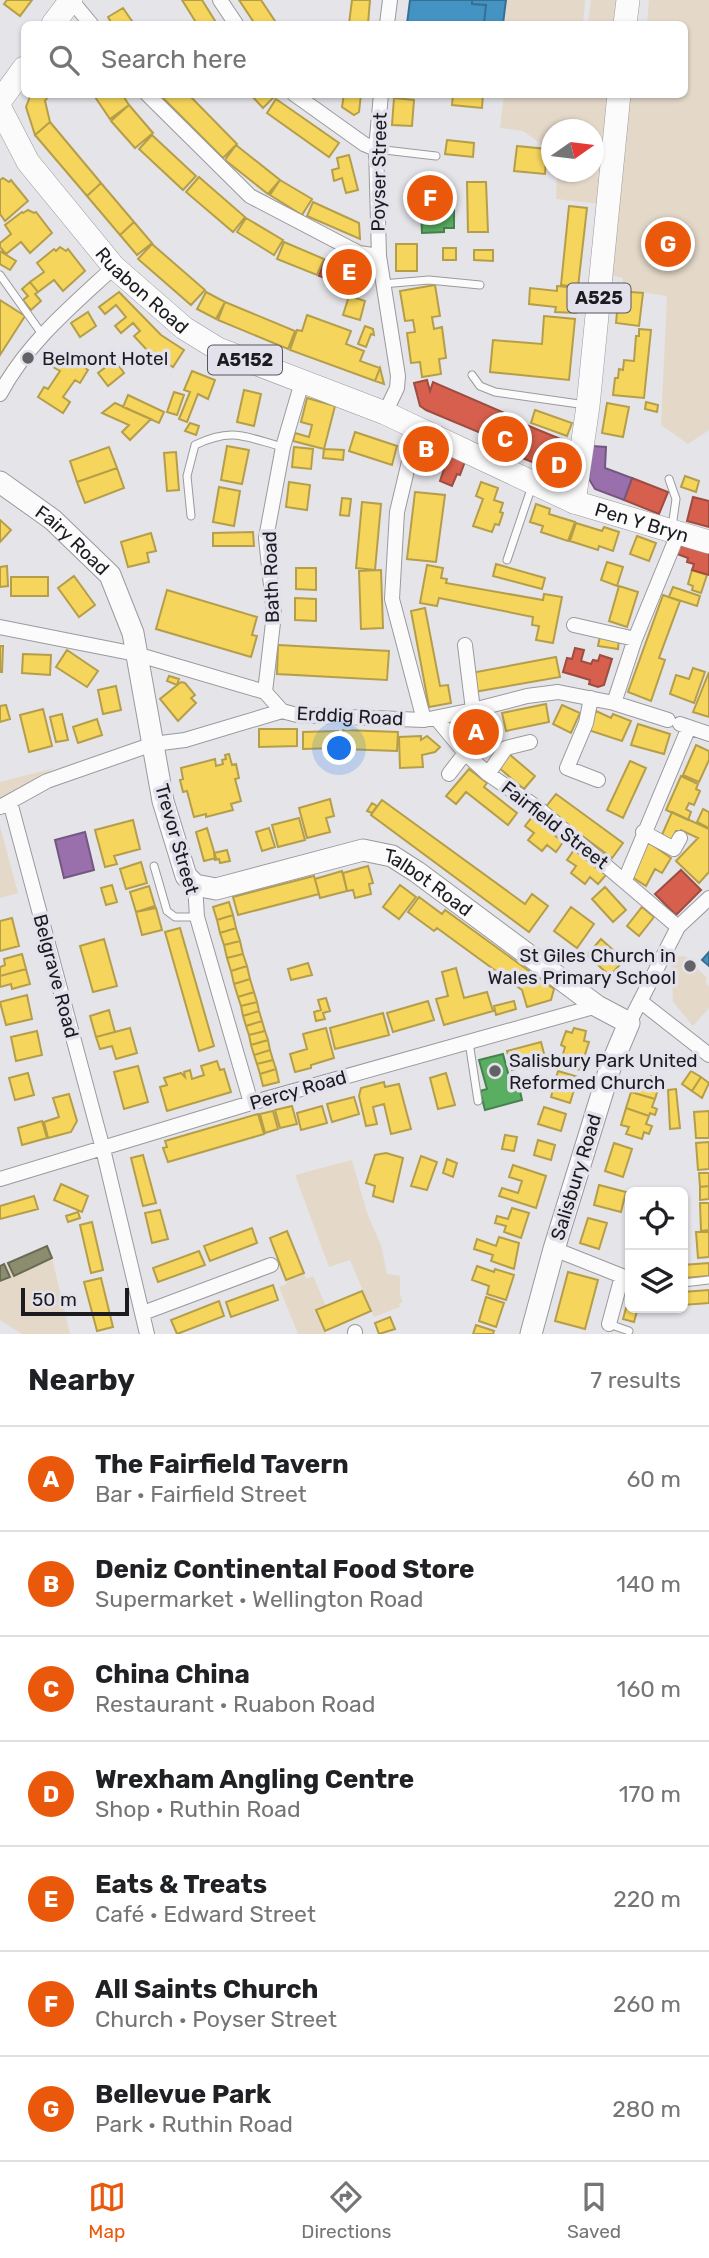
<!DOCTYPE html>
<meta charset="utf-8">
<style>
body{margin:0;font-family:Rubik,sans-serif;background:#f6f6f6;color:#202124}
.controls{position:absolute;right:21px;bottom:21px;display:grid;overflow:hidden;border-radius:10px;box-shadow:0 2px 5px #0004}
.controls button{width:63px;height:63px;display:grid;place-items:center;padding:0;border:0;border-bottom:2px solid #e0e0e0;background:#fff;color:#202124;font:35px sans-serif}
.compass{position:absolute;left:541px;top:119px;width:63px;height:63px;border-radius:50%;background:#fff;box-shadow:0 2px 5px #0004;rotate:76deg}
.scale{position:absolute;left:21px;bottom:18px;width:108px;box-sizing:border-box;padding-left:7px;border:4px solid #1c1c20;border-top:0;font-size:19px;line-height:24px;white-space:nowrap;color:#1c1c20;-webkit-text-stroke:5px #e2e1ec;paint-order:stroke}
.you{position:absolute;left:340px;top:749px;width:24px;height:24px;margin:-18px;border:5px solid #fff;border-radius:50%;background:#1a73e8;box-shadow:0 0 0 10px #1a73e833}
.badge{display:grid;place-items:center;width:46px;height:46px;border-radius:50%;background:#ea580c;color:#fff;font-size:23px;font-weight:700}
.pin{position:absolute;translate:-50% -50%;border:4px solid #fff;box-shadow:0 2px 7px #0006}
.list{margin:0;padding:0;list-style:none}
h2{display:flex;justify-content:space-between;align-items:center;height:91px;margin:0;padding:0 28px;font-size:30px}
h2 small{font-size:23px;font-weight:400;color:#757577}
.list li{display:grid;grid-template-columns:46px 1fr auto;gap:21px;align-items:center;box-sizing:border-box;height:105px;padding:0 28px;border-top:2px solid #e0e0e0}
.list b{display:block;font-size:26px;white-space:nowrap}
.list p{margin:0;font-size:23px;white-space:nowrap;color:#757577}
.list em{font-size:23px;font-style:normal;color:#757577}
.icon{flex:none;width:38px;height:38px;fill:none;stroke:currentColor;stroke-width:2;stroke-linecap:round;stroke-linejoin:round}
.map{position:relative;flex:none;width:709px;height:1334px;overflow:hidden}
.search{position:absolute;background:#fff;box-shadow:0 2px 5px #0004;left:21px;right:21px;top:21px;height:77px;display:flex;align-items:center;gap:18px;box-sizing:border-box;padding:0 24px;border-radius:10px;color:#757577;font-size:26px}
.sheet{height:826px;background:#fff}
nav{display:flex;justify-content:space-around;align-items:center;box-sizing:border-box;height:98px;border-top:2px solid #e0e0e0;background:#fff;font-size:19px;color:#757577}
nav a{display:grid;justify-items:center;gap:4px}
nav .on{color:#ea580c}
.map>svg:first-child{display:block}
.green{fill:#e4d9c9}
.homes{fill:#f6d55c;stroke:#b59e4a;stroke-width:2}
.shops{fill:#d6604d;stroke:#9e4c40;stroke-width:2}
.offices{fill:#9970ab;stroke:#745781;stroke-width:2}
.schools{fill:#4393c3;stroke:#376f92;stroke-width:2}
.public{fill:#5aae61;stroke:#47824e;stroke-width:2}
.industry{fill:#8c8c6e;stroke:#6a6a57;stroke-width:2}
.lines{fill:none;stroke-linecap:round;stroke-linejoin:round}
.service-casing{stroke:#9a9a9e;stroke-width:9}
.minor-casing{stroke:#9a9a9e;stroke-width:16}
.secondary-casing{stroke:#9a9a9e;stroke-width:23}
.primary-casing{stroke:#9a9a9e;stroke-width:24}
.service{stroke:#fbfbfc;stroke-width:7}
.minor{stroke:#fbfbfc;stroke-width:14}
.secondary{stroke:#fbfbfc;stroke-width:21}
.primary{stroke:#fbfbfc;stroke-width:23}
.poi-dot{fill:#626266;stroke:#e2e1ec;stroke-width:2.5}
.labels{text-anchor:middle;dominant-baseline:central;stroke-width:7;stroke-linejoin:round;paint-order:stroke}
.shield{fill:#e2e1ec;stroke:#57575d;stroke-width:2}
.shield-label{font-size:18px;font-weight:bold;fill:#1c1c20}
.street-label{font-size:19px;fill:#1c1c20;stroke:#e2e1ec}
.poi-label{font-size:19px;fill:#1c1c20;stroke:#e2e1ec;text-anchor:start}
</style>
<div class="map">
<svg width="709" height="1334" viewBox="0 0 709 1334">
<rect width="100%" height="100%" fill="#e4e4e9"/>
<path class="green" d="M507,0H585L583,24H505Z
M591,0H619L617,24H588Z
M649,0H709V430L688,444L661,425L667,296L622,289L623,278L612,276L629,95L684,94V24H647Z
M504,95H610L600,204L556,199L557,172H594V130H552L551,151L523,131L500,128Z
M54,768L8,796L0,798V782Z
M0,826L18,893L0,898Z
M685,956L707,978L706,983L709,987V1008L693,1026L673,1002L671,957Z
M352,1160L367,1213L381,1245L387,1274L400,1276V1295L403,1302L399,1304L400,1307L374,1317L350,1260L329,1267L295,1175Z
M52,1258L70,1334H22L0,1320V1281L9,1277L4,1264L8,1262L14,1275Z
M304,1273L306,1279L313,1276L326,1306L316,1310L326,1334H298L279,1287L287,1284L286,1280Z"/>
<path class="homes" d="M7,0H32L20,16L4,4Z
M182,0H202L217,24H197Z
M239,0H261L277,24H255Z
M352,0H370L368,24H349Z
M123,8L134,24H112L108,17Z
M31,94H50L45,101L50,122L35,135L26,107Z
M93,94H122L129,105L110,119Z
M167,94H188L237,144L223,158L163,98Z
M250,94H271L274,97L263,108Z
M344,94H361L359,112L354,115L342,107Z
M453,94H483L482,108L452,105Z
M394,98L414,100L412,126L392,125Z
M276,99L339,143L329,157L267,113Z
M129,105L153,133L135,148L111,121Z
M50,122L101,183L87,196L35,135Z
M152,135L196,176L183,190L139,149Z
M447,140L474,143L473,157L445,154Z
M236,145L280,180L268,194L225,160Z
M517,146L547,149L545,174L514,171Z
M349,155L358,190L346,193L342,178L334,181L332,170L339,168L337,158Z
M199,177L245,217L233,232L186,192Z
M3,178L9,182L11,180L28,201L5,221L0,214V180Z
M280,180L312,199L302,215L270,195Z
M467,182H486L488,232H468Z
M101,183L134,222L120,235L87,196Z
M313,202L359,223L360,239L307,216Z
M569,206L587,208L578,287L561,285Z
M28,210L34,213L36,212L52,233L30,253L21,242L6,254L0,247V243L11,234L5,225L22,212L23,213Z
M246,218L283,240L274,255L237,232Z
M134,222L152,243L137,255L120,235Z
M284,242L324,259L317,275L277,259Z
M152,244L205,290L191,305L138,259Z
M396,244H417V271H396Z
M60,247L66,251L68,249L85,271L63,291L54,280L38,292L30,282L44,272L37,263L54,249L56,251Z
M443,248H456V260H443Z
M474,250H493V261L474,260Z
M0,251L16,261L10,270L0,264Z
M30,282L38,292L35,294L41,301L31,310L23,300L28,296L22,289Z
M435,285L440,316L432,317L434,329L442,327L446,358L439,359L441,374L422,377L420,362L411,363L407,333L415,332L413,320L405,321L400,291Z
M557,286L578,288L576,313L555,312L556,307L529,304L530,288L557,291Z
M619,291L643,293L639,326L616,323Z
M119,292L161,335L184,350L173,367L146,349L134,336L140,331L133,323L121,333L115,326L126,317L116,305L105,314L99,307Z
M206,292L225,302L216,319L197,309Z
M349,296L365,301L360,320L343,315Z
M0,300L25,316L0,355Z
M225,302L295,331L288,349L218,320Z
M88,312L96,326L80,337L71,323Z
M307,315L351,331L346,344L364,351L360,361L380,368L375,381L290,350L297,330L302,331Z
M544,316L575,319L569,380L490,372L493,340L542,344Z
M365,326L373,329L374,335L371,334L366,347L358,344Z
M639,329L651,330L644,398L613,395L615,378H618L619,369L623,370L624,360L634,361L636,336H639Z
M60,357L73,366L76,362L88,370L80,383L75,380L63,397L70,402L63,413L38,397L44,387L48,389L60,371L53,367Z
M115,360L124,373L108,386L98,373Z
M380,368L384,384L375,381Z
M192,371L215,380L208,399L198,394L187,422L179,419L190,392L184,390Z
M244,390L261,394L254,426L237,422Z
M174,392L184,395L177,415L167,412Z
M128,395L164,412L159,423L123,407Z
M307,398L335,406L324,449L293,441L295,433L309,437L312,425L301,422Z
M646,402L658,405L657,412L645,409Z
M115,403L151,419L130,440L122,432L129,425L102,413Z
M607,403L629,407L623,437L602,433Z
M535,410L572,423L567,436L531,423Z
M190,423L199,426L196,435L185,431Z
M355,432L397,446L392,465L349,451Z
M227,446L249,450L242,484L221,480Z
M109,447L117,468L77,482L70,461Z
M294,447L313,449L311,469L292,467Z
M324,449L344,450L343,460L323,458Z
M176,452L179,490L167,491L164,453Z
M117,468L124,488L85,503L77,482Z
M685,476L699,481L696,492L681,487Z
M289,482L310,485L307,510L286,507Z
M481,482L498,488L494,500L503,503L500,512L503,513L499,525L495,524L492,532L473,526L483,499L476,496Z
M219,487L240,491L234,526L213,522Z
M415,492L445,495L436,562L407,559Z
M342,498L351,499L349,516L340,515Z
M362,502L381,504L375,570L356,568Z
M536,504L550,509L549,514L575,522L568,541L541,532L543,526L530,522Z
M0,520L11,530L0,542Z
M576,523L602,531L604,527L619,532L613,551L599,546L598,550L570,541Z
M253,532L254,546H213V533Z
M151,533L156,551L147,553L149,562L128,567L121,542Z
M637,536L656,543L649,561L630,554Z
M607,562L623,567L617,586L601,580Z
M496,564L545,578L542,589L493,576Z
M427,565L443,568L441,578L447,579L446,583L543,600L544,594L562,597L553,643L536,640L539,626L532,625L533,617L439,598L437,606L420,603Z
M7,566L8,586L0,587V567Z
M296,568H316V590L296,589Z
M381,570L383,628L361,629L359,571Z
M692,570L707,575L701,593L692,590L693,586L688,584Z
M74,576L95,605L79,617L58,588Z
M11,577H48V596H11Z
M619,586L638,592L627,627L609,621Z
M673,587L700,596L697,606L669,597Z
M167,590L257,617L252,635L257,636L251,657L156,629Z
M663,595L680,601L659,658L665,660L651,701L628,692Z
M295,598L316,599V621L295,620Z
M425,608L440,686L448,685L451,703L429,707L411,611Z
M600,636L619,639L618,649L598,646Z
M278,645L389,651L387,680L277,674Z
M0,646H3L2,672H0Z
M67,650L98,671L87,687L56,667Z
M23,654L51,655L50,675L22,673Z
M556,657L560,677L474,692L471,673Z
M693,668L705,672L694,703L670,694L676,675L689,679Z
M709,672V717L693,712Z
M169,676L179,679L177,685L167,681Z
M181,682L185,683L195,695L191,698L196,703L178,721L160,699Z
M116,686L121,710L103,714L98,690Z
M546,704L549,722L506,731L502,713Z
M6,705L10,719L0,722V706Z
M562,705L580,713L571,733L553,724Z
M43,709L52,746L29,752L20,715Z
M596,711L611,718L613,714L631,721L622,741L588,730Z
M62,714L68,740L56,742L50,717Z
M97,719L102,735L78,743L73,727Z
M638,724L670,734L664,754L631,745Z
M259,729H297V746L259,747Z
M343,730L398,732L397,751L342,749Z
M338,731V748L303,749V732Z
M421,736V740L427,736L440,747L435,752L422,755L423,767L400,768L399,737Z
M696,745L709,751V760L699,782L683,775Z
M229,754L232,765L236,764L239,778L235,779L241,801L231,804L233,810L206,817V814L194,817L187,791L183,792L180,780L183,779L181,768L215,759L216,766L223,764L222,760L226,759L225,755Z
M509,754L535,776L524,789L498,767Z
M630,761L646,768L623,818L607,810Z
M469,769L487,783L484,787L517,813L508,825L466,792L456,804L446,796Z
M681,776L698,784L696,789L700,791L694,805L689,803L686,809L691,812L688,820L666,810Z
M556,794L623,843L612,858L545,808Z
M330,799L334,816L326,818L330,832L307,838L299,808Z
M382,800L525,904L532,894L548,906L529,932L371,815Z
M372,803L377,806L372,813L367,811Z
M703,809L709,812V828L697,822Z
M672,812L709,829V872L699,883L676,861L698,838L681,830L680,832L676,831L671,841L661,837Z
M532,817L563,842L556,852L547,845L542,851L528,840L534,833L525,826Z
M299,818L305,840L278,847L272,825Z
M133,820L140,849L114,856L117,864L105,867L95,830Z
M207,828L216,858L204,861L196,832Z
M269,828L275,847L262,851L256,832Z
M648,842L671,858L662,873L655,869L646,886L629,875Z
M227,850L230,861L220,863L219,859L215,860L214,853Z
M574,850L606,875L598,884L590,877L585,884L571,873L576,866L567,860Z
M141,862L147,883L126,889L120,869Z
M368,866L373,883L369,884L371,894L355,898L353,890L347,891L343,873Z
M342,871L347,891L320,898L315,879Z
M314,876L319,894L238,915L233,897Z
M112,885L117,902L106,905L101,888Z
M400,885L416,897L399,919L383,907Z
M149,886L155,906L136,912L130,892Z
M605,887L626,910L613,922L592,899Z
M419,897L442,914L445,910L554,989L551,1000L527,1007L522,990L437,928L434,931L408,912Z
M229,902L233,915L217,920L213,907Z
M571,907L594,924L577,948L554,931Z
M642,907L654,917L639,936L627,926Z
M156,908L162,930L142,935L136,912Z
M233,915L236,928L220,933L217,920Z
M12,918L19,946L0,951V921Z
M180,928L214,1046L199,1051L165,932Z
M236,928L240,941L224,945L220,933Z
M104,939L117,986L93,992L80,946Z
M601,939L624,960L610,976L587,955Z
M240,941L243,954L227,958L224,945Z
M22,954L26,969L0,976V967L5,965L4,959Z
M243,954L247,966L231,971L227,958Z
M308,963L312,975L291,980L288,969Z
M247,966L250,979L234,984L231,971Z
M456,968L464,998L487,992L493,1011L444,1025L436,999L448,996L442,972Z
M26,969L30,984L12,989L11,984L0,987V976Z
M250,979L254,992L238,997L234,984Z
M254,992L257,1002L241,1006L238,997Z
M27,995L32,1019L6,1025L0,1002Z
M326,998L330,1011L323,1013L325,1019L316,1021L314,1012L321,1010L318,1000Z
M428,1001L434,1020L393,1032L387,1013Z
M514,1001L516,1009L496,1015L494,1006Z
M257,1002L259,1011L243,1016L241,1006Z
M109,1010L115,1032L96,1037L90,1016Z
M259,1011L262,1021L246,1026L243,1016Z
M383,1013L389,1035L335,1049L330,1028Z
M262,1021L265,1031L249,1035L246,1026Z
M130,1028L137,1053L116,1059L112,1046L100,1049L96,1037Z
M326,1028L334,1058L311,1065V1068L295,1072L290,1054L307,1049L303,1034Z
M574,1028L586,1031L584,1041L589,1042L580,1070L560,1064L565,1047L561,1045L566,1031L572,1033Z
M37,1031L42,1055L16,1061L11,1037Z
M265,1031L268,1040L251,1045L249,1035Z
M268,1040L270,1050L254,1055L251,1045Z
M541,1042L546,1061L512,1070L507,1051Z
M270,1050L273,1060L257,1064L254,1055Z
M273,1060L276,1069L260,1074L257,1064Z
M217,1061L220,1070L224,1069L231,1092L167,1111L160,1087L167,1085L164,1078L181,1073L185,1077L184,1072L190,1070L192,1079L204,1075L201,1066Z
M138,1066L148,1102L124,1109L114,1072Z
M276,1069L279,1082L263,1086L260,1074Z
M558,1071L578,1077L570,1103L551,1097Z
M691,1071L701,1077L692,1091L682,1084Z
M28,1073L34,1095L15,1100L9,1078Z
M446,1073L455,1105L438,1109L430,1078Z
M651,1076L661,1079L655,1099L631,1092L634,1081L642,1083L644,1077L650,1079Z
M701,1077L709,1083L702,1098L692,1091Z
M384,1082L385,1087L399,1084L411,1129L391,1134L384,1104L373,1107L377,1124L366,1126L359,1096L361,1088Z
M676,1089L680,1128L670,1129L668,1090Z
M631,1092L655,1099L652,1107L657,1109L655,1115L650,1113L649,1116L626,1108Z
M69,1094L77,1121L71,1132L48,1138L44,1122L59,1117L53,1098Z
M354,1097L359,1114L332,1122L327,1104Z
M292,1106L297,1124L280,1128L275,1110Z
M322,1106L327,1123L301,1130L297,1113Z
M544,1107L566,1114L561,1131L538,1124Z
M626,1108L649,1116L646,1124L652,1126L649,1134L644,1132L642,1139L626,1134L629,1127L621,1125Z
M273,1111L278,1129L265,1133L260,1114Z
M709,1111V1138H696L694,1112Z
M258,1114L264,1134L168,1162L163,1148L167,1147L165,1141Z
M42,1121L47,1138L22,1145L18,1128Z
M505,1135L517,1137L514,1151L502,1149Z
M538,1140L555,1145L551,1160L534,1155Z
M709,1142V1169L698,1170L696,1143Z
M614,1143L632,1149L623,1177L605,1171Z
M386,1153L403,1158L393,1202L373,1196L375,1186L366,1183L375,1155Z
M143,1155L156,1203L143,1206L131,1158Z
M421,1156L437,1162L427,1190L411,1186Z
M447,1159L457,1163L453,1177L443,1173Z
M513,1165L546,1176L536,1208L499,1196L502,1188L518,1193L522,1181L509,1177Z
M699,1173H709V1186L700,1187Z
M61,1184L88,1196L82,1212L54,1200Z
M599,1185L626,1192L621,1212L594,1205Z
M709,1186V1199L700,1200V1187Z
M34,1196L38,1209L0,1219V1206Z
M700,1203H709V1230L701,1231Z
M512,1208L529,1213L521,1238L504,1232L506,1226L495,1223L497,1216L508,1219Z
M160,1210L168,1239L152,1243L145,1213Z
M78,1212L80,1218L68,1222L66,1216Z
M588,1218L607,1223L599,1249L580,1243Z
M92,1222L103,1270L91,1273L80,1225Z
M252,1228L257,1243L210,1261L204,1246Z
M287,1231L304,1273L286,1280L270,1238Z
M696,1232H709V1257L698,1258Z
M499,1237L519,1243L514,1269L491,1261L493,1255L474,1249L477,1239L496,1246Z
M199,1251L205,1265L158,1282L153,1268Z
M709,1263V1276L683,1278V1265Z
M477,1266L494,1272L495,1269L514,1275L506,1300L487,1294L489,1286L472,1280Z
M568,1272L598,1280L585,1329L555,1321Z
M101,1278L113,1327L97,1331L84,1282Z
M273,1285L278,1300L231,1317L226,1302Z
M709,1290V1303L683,1305V1292Z
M362,1291L371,1311L325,1331L316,1310Z
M486,1297L504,1303L496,1327L479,1321Z
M219,1301L224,1316L177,1334L171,1320Z
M626,1308L637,1311L634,1322L623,1319Z
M390,1317L395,1329L379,1334L375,1323Z
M476,1325L494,1331L493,1334H473Z"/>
<path class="shops" d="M325,260L360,273L365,283L362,291L319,276Z
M427,380L430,391L433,382L523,421L519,449L426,410L420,406L414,383Z
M524,424L570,443L567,472L562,474L520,457Z
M423,439L467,456L460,475L457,474L452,486L440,481L444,469L432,464L429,470L413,464Z
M632,478L668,492L659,514L624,500Z
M693,497L709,501V527L687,521Z
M686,543L709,551V575L692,570L694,564L687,562L688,558L677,554L679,548Z
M575,648L584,650L581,661L591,664L593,660L598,661L600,655L612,659L604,685L598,687L589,684L590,680L563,672L567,658L572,659Z
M468,719L488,722L484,746L463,742Z
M681,870L701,890L676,915L655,894Z"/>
<path class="offices" d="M592,446L606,447L605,468L632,478L624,500L595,489L589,479Z
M85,832L94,870L64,878L55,840Z"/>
<path class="schools" d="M410,0H472V4L486,5L484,24H407Z
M472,0H506L503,24H484L486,5L472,4Z
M709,952V966L702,960Z"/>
<path class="public" d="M415,178H443L444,208H454V228H444V232L422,233L421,212H417L416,189H412L411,182H416Z
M503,1054L511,1084L518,1082L522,1100L485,1110L480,1091L487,1089L479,1060Z"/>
<path class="industry" d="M47,1246L52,1258L14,1276L8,1263Z
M4,1264L10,1277L0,1281V1266Z"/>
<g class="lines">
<g class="service-casing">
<path id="service" d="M376,149L436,156
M0,275L42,334
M382,284L429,280L480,285
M472,375L480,386L495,392L586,405
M669,479L676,499L672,527
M191,516L187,476L195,445C233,427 245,437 283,447
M507,560L532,486
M154,866L167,911L175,917H197
M469,1042L478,1101
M683,1283L709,1280
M609,1324L629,1331"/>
</g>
<g class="minor-casing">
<path id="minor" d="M71,0L91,24
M220,0L236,24
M387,24L390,0
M147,94L250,196L359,253L379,256
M294,94L364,144L376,149
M381,94L376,149L379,256L398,376L397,388L385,413
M0,394C27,343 72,306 114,267
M417,428L397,512L392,599L424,720
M574,625L635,639
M0,627L136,654L265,692L282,711L297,715L424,720L473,710L527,696L558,692L614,703L668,720
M465,645L473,710
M265,692L274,614L266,538L283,447L302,382
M591,698L586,723L567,768L598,780
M614,703L635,639L678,534
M436,718L465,753L488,774L538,808L678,927
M680,724L709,734
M449,774L465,753
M488,774L506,748L530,742
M10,802L103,1149L147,1334
M0,807L47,781L153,744L185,740L282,711
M643,832L674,849L680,838
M625,880L689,727
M195,885L197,917L251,1103
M640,1001L709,1055
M629,1023L678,927L709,898
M0,1179L251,1103L597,1006
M554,1249L622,1276L609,1324
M143,1313L271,1265
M355,1332V1334"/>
</g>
<g class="secondary-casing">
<g id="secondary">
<path id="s1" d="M0,482L53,520L110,575L133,633L163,801L186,876L195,885L216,889L363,850L392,856L417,872L597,1006L629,1023L610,1068L554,1249L531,1334"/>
</g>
</g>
<g class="primary-casing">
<g id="primary">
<path d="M53,24L71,0"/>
<path d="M625,24L628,0"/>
<path d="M0,101L24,68"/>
<path id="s2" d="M0,108L28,162L114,267L184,328L218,349L385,413L574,502L709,542"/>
<path d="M574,502L588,406L619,94"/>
</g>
</g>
<use href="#service" class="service"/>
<use href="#minor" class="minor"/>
<use href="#secondary" class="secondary"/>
<use href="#primary" class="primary"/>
</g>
<g class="poi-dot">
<circle cx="28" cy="358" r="7"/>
<circle cx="690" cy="966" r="7"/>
<circle cx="495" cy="1071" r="7"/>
</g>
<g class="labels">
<g class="shield">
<rect x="567.5" y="283.5" width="63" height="29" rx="5"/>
<rect x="208" y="345.5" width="74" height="29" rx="5"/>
</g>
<g class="shield-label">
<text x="599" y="298">A525</text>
<text x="245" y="360">A5152</text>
</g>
<g class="street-label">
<text transform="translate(379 172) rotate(-89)">Poyser Street</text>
<text stroke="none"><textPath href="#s2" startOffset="233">Ruabon Road</textPath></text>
<text stroke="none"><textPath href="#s2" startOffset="788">Pen Y Bryn</textPath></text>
<text stroke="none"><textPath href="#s1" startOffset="93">Fairy Road</textPath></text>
<text transform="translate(271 577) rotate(-92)">Bath Road</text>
<text transform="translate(350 716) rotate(3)">Erddig Road</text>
<text transform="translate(555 825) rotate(38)">Fairfield Street</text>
<text transform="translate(177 839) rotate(74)">Trevor Street</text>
<text stroke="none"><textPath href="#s1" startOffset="716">Talbot Road</textPath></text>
<text transform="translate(56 976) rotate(75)">Belgrave Road</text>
<text transform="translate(298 1090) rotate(-16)">Percy Road</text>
<text transform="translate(576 1177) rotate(-73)">Salisbury Road</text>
</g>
<g class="poi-label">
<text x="42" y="358">Belmont Hotel</text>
<text x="676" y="955" text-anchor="end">St Giles Church in<tspan x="676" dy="22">Wales Primary School</tspan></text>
<text x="509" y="1060">Salisbury Park United<tspan x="509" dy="22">Reformed Church</tspan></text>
</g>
</g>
</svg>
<div class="controls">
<button><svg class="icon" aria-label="locate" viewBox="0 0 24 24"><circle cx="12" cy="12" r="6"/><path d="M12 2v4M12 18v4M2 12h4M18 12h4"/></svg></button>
<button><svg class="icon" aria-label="layers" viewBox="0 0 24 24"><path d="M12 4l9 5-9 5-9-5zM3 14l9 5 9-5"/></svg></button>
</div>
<svg class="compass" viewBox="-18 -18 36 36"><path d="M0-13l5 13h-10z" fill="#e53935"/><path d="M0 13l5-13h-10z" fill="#757577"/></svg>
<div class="scale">50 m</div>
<div class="you"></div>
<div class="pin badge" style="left:476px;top:732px">A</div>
<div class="pin badge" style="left:426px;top:449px">B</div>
<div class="pin badge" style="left:505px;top:439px">C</div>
<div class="pin badge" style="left:559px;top:465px">D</div>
<div class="pin badge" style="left:349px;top:272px">E</div>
<div class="pin badge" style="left:430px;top:198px">F</div>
<div class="pin badge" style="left:668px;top:244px">G</div>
<div class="search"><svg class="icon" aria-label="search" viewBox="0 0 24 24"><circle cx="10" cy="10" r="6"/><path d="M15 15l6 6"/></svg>Search here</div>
</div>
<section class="sheet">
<h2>Nearby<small>7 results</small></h2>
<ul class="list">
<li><span class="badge">A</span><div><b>The Fairfield Tavern</b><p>Bar · Fairfield Street</p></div><em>60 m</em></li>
<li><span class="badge">B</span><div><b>Deniz Continental Food Store</b><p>Supermarket · Wellington Road</p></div><em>140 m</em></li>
<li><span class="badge">C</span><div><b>China China</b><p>Restaurant · Ruabon Road</p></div><em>160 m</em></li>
<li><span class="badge">D</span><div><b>Wrexham Angling Centre</b><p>Shop · Ruthin Road</p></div><em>170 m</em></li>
<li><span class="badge">E</span><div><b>Eats &amp; Treats</b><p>Café · Edward Street</p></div><em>220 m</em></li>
<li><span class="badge">F</span><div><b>All Saints Church</b><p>Church · Poyser Street</p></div><em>260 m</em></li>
<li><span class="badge">G</span><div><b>Bellevue Park</b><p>Park · Ruthin Road</p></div><em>280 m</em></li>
</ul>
</section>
<nav>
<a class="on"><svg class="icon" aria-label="map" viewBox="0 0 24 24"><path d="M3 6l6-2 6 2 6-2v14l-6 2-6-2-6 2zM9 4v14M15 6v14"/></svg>Map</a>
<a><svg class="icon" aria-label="directions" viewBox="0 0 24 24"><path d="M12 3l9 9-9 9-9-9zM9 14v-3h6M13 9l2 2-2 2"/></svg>Directions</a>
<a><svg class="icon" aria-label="saved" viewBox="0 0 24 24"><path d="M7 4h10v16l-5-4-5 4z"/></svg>Saved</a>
</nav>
